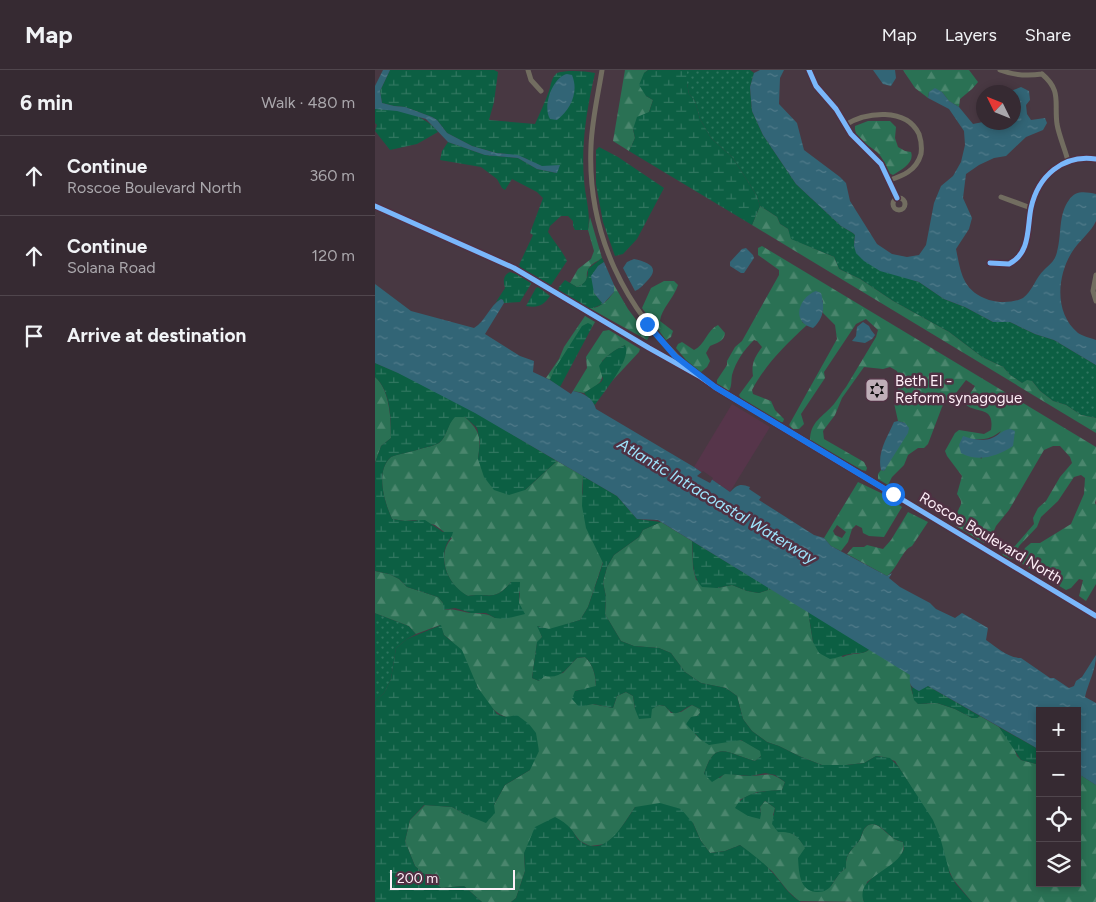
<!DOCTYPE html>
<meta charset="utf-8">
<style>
body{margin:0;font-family:Figtree,sans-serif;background:#41363e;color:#f1f3f6}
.controls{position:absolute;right:15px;bottom:15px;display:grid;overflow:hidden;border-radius:0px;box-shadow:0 2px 8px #0003}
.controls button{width:45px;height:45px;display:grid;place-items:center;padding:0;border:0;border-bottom:1px solid #50464d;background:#362a32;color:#f1f3f6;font:25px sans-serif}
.compass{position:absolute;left:601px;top:15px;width:45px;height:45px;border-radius:50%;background:#362a32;box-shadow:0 2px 8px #0003;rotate:313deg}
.scale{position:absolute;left:15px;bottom:12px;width:125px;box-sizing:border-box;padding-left:5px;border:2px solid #ffeff8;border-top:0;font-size:14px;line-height:18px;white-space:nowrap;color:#ffeff8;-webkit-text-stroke:4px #4f3143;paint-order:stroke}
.stop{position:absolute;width:15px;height:15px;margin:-11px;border:4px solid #1a73e8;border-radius:50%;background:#fff}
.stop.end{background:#1a73e8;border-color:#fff;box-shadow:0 1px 5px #0008}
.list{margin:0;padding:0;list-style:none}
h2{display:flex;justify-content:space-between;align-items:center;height:65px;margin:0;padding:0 20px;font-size:21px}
h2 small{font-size:16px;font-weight:400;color:#aaa7ac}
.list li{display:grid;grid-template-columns:32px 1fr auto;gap:15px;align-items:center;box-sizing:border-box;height:80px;padding:0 20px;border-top:1px solid #50464d}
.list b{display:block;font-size:19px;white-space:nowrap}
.list p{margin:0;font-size:16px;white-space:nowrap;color:#aaa7ac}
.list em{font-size:16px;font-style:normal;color:#aaa7ac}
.icon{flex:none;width:28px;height:28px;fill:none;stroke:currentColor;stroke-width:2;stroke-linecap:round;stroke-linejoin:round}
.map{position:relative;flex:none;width:721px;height:832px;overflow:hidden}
header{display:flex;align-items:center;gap:30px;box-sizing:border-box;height:70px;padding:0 25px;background:#362a32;border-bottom:1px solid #50464d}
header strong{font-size:24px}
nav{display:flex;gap:28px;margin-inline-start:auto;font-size:18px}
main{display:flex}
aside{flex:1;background:#362a32}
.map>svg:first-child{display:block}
.built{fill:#56354a}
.grass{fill:url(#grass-dots)}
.forest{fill:url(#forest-firs);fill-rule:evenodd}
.wetland{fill:url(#wetland-marsh)}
.water{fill:url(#water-ripples)}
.pier{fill:#483842}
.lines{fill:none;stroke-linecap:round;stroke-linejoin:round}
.minor{stroke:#726d60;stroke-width:5}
.cycleway-casing{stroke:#4f3143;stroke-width:8}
.cycleway{stroke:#7ab7fb;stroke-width:5}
.route{stroke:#1a73e8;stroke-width:6}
.labels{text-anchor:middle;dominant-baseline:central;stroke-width:5;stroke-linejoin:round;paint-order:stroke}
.poi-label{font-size:15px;fill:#ffeff8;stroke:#4f3143;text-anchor:start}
.street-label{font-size:15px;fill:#ffeff8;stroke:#4f3143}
.water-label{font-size:16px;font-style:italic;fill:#9ee5fd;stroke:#4f3143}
</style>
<header>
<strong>Map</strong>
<nav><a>Map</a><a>Layers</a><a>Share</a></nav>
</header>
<main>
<aside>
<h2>6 min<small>Walk · 480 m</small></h2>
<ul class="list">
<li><svg class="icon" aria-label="ahead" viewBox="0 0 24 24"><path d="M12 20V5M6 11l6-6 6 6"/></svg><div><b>Continue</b><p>Roscoe Boulevard North</p></div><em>360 m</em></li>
<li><svg class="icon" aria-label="ahead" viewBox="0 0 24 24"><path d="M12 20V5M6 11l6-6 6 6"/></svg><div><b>Continue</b><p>Solana Road</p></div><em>120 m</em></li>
<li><svg class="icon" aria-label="arrive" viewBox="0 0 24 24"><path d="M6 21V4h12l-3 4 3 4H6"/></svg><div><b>Arrive at destination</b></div></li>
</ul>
</aside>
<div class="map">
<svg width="721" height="832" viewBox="0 0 721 832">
<defs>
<pattern id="grass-dots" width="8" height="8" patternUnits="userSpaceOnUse" patternTransform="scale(1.25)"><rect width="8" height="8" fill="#0c5f43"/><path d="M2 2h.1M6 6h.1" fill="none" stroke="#30765f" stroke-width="1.8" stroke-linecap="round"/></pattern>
<pattern id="forest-firs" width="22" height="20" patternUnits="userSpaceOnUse" patternTransform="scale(1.25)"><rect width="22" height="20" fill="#2a7154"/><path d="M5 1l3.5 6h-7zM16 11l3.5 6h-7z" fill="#4a866d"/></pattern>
<pattern id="wetland-marsh" width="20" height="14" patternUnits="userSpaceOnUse" patternTransform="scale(1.25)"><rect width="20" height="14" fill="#0c5f43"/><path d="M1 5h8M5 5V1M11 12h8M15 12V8" fill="none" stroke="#30765f"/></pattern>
<pattern id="water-ripples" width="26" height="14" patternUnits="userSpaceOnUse" patternTransform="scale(1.25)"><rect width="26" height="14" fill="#326576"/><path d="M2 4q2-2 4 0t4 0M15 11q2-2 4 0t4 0" fill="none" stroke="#517b8a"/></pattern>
</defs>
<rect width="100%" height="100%" fill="#483842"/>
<path class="built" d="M357,334L395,357L355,422L319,397Z"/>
<path class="grass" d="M312,0H375L379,3L375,17L377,41L388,65L421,114L466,156L478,163L480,165L479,176L532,208L544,212L569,229L590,237L618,252H635L660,264L679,270L721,295V348L706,345L691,335L678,331L665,321L657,311L647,313L635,305L628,297L607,287L574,262L518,231L485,209L464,199L459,187L415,169L413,159L405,154L402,147L385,136L382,126L358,88L336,68L325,49L320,31L314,24L312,13Z
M0,543L34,556L41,564L32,569L21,578L16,609L9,623L0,631Z"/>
<path class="forest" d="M250,0H273L269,3L271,26L278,30L274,42L258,59L260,68L254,81L238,71Z
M528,0H594L603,12L597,19L585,29L584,37L574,31L567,22H554L553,28L540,18Z
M493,51H515L521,57L520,68L523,77L530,81L536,82C540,93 526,100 518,105L514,103C511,96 508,88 502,82C493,74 479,70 480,56Z
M385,136L402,147L405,154L413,159L416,169L459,187L464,199L485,209L518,231L574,262L607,287L628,297L635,305L647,313L652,310L657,311L665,321L678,331L691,335L706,345L721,348V363L377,155Z
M215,147L227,188C223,191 217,193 214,198C208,207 218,210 202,217L195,213L203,199L216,189L219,181L213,160Z
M387,176L721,377V429L720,433L721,435V514L711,531L704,526L708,510L704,509L696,518L691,520L644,492L650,478L656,473H665L696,454L709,424L710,408L706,405L699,407L683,431L666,447L662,457L644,476L638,489H636L627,485L636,476H640L659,454L658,448L663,438L671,431L685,407L697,393L695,387L685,376H678L669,380L634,440L621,456L614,472L609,473L581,456C581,451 581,447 582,443C586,433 589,434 582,424L587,406L572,386L570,381L580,363L584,360L609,364L616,360C620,334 600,345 589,333L600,316L591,310L581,323L572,329L567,337L553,374L549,378H543L533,385L529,395L517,407L513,415L503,409V404L506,400L509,401L530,353L523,351L519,333L525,310L522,301L515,297L508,299L489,297L467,328L460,345L448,361L449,369L489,392L492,398L491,401L487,400L435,371C435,351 448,347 459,334C463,329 466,323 471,317L501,267L503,260L491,249L481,254L449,302L450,308L426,344L429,354L424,359H418L414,355L462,269L460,255L448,243V230L427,252L432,255C410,275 391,294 377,320L378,324L396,331L400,340L409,349L408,352H405L366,329L364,325L378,306C376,293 380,287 387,277L382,271L379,270C369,280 361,291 357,305C356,311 357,316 354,321L342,314V310L352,295V291L360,277L367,271L404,205V200L383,185V178ZM626,361L606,389L599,369C611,370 617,368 626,361Z
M289,211H299L303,215C299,228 286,239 285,251L298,261L296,267L291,270L267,238L276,218Z
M239,215L253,239L274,267L272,270L214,238C225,239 233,230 239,222Z
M210,246L220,252L216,259L217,255C201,272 184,288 175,310L171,308L184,289L189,277Z
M343,255L350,263C349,272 341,273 335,276L331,283L335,291L332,297L326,302L311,290L301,278L303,274L307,272L319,280C330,275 332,260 343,255Z
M234,260L265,279L264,282L237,311L247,294L250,275C241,279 234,284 227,291C228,313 228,312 209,323L198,321L212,298L211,287L228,261Z
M0,307C15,320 16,349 16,368L6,376L0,393Z
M79,347H90C106,362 106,368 103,389L150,420L182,391L208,406L207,423L228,492L213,537L205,550L174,560L163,556L167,567L162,573L157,608L164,611L169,606L188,603L202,588L210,587C219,596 220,604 221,617L200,621L204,636L217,634L238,638L242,626L251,622L258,626L260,639H276L284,635L290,636L296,643L306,642L317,635L325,639V643L322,646L320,664C338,683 347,667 365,670C371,671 380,678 386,681V686L380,691C352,684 340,668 329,704L345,708L350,703C359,704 367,706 375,706C393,706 393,700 410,712L407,720L382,722L364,730L386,744L385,737L390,731L400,738L398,745L414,762L423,767L456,816L464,804L471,798C470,784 476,781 484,771C487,767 487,760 491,757C500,748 509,762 517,767C520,770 524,771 528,772C533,791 505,802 492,812L488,829L489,832L424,831L413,821L397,801L365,775L350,781L335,783L326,771L318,753L260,737L242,764L230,774L215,776L205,771L194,757L149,783L150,801L141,828L136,832H107L89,816L66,818L40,796L30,771L35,750L50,735L77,737L89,744L119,735L130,715L155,700L131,647C100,636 95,582 69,565L65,555L41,564L34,556L0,543V501L14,504L24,509L32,517L63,527L68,533L69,540C81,538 85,542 97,543C106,544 112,543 120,548L144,533L145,522L136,512C119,533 114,522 93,526C73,516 60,486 77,468L60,455L40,450L30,451L17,449C9,431 0,401 16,387C21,384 37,382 45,379C51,377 59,376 64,373C72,367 72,355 79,347Z
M483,412L506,423L527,437L509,467L494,466L488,463L487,458L481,455L477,459L473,472L466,481L456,476L449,468ZM462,455L471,462L467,468L460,465L458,461Z
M533,442L553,452L537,476C527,480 523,498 512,506L472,484L478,477H489L492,475L508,479L516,470Z
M286,452L317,471L318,498L321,510L342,518L357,515L372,521L384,523L396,519L433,541L438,572L468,587C477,582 487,586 495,579L536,605C534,615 537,626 543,634L562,633L580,639L597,648H602L605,646L624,657L637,674L642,686L646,690L665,695V813H702V703L721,715V832H597L578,809L573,798L560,756L520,691L509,687L501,686L489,693L471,695H447L424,686L404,676L392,672L377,661L368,649L362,626L351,618L326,613L310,602L296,583L284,578L259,576L246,571L230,544L231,527L228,512L232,497L239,485L264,467L268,460Z"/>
<path class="wetland" d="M15,0H119L123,2L119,32L114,50L160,54C165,43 170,32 174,21C176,15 176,8 182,3C191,0 210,1 220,3C212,38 206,73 209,110C210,127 216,142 213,160H200L198,156V151L193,146H186L175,156L173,162C179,172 187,180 192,191L176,215L146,198L144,195L158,165L155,163L168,128L162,122L137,109L130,120L127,118L122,109L106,97L65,90L67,81L73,72L110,85L143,88L162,99L182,103L157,92L150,88L132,84L121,83L97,76L72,63L62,50L57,47L30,37L19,36L7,33L5,21Z
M273,0H312V13L314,24L320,31L325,49L336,68L358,88L382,126L385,136L377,155L254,81L260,68L258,59L262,47L274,42L278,30L271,26L264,15L269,3Z
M0,39C23,39 48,43 63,62L42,74L15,80L0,61L2,55L0,53Z
M224,77L243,87L289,118L262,169L248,184L240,186L228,152L221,114V80Z
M227,188L229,192L223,196L219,223L228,234L218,238H214L183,221L184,217L190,210L202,217C211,213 213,209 213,199Z
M135,202L141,204L156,213V214L145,232L129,233L128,230L126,229L121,232L130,218C128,212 128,205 135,202Z
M163,217L175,226C168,236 163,238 151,236L161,218Z
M213,253L217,255L216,259L185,317L175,310L179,300L207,256Z
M250,275C258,288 228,323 220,335L209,323L226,312L228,309L224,296C230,286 239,280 250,275Z
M0,293C64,318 123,356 182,391L150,420L134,425L119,420L109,407L103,389L105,372L102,358L90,347H80C72,355 72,367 64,373C59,376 51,377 45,379C38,382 22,384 16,387C0,401 9,431 17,449L30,451L50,450L68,462H78C77,468 73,470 71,476C64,495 76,517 93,526C114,522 119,533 136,512H145L144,533L150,544L130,549L120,548L111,543H96L80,538L68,540V533L63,527L32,517L24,509L14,504L0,501V393L6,376L16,368C16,349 16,321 0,307Z
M208,406L242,426L262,449L286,452L268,460L264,467L239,485L232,497L228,512L231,527L230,544L246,571L259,576L284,578L296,583L310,602L326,613L351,618L362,626L368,649L377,661L392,672L404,676L424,686L447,695H471L489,693L501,686L515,688L523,696L558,750L565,767L575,804L581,814L597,832H489C479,807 521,801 529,779L528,772C524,771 520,770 517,767C510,762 500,748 491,757C487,760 487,767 484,771C476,781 470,784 471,798C463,804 461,809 456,816C452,821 447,822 441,822C424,821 424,801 423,788L430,778C422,765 419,762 403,762L397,754L400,738L390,731L385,737L386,744L385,749L373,746L360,738C369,721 390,721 407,720L410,712L400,705L390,703L376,706L350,704L337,712L329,704C340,668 352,684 380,691L386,686L385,681L366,670L334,675L325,669L311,654L316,647L322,646L325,643V639L317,635C305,640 301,650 290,636L284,635L277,639L276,648L264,649L260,639L258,626L251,622L242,626L238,638L218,634L204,637L197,629L200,621L221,616C220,604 219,596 210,587L202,588C191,599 186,609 170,606L164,611L157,608L162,572L167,567L162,556L174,559L205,550L213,537L228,493L211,458L207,436Z
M317,471L396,519L384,523L372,521L357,515L342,518L327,517C315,504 319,487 317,471Z
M433,541L495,579C488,585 483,582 475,584C468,585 462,588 455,589L444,583L438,572Z
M66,555L69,565L87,580L103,618L122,644L131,647L142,645L154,654L161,663L164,681L155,700L130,715L119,735L120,743L111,753L89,744L77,737L49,735L35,750L30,771L40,796L66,818L89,816L107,832H0V631L9,623L16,609L21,578L32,569Z
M536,616L538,618L553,616L605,646L602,648H597L580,639L562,633L543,634L539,630Z
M624,657L665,680V695L646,690Z
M285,733L306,739L318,753L326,771L335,783L350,781L365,775C376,783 387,791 396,801C406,811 413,825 426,832H136L141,828L150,801L149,783L160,757L180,747C186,750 192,754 196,759C199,762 201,768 205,771C230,790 249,753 260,737Z"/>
<path class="water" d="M8,0H15L5,21L7,33L19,36L30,37L57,47L62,50L72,63L97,76L121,83L143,85L167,96L185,95L182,103L162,99L143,88L110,85L73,72L51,49L22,41L0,39V16Z
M385,0H409L405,8L404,34L422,53L429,80L465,107L471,113L475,131L502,174L517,184L532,187L544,185L551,175L559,133L566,116L578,106L586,92L590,75L589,61L574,39L553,28L554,22L560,18L567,22L574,31L584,37L598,54L608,52H638V22H633L646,17L654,21L655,30L651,35L652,44L656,50L670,48L672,53L668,60L651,67L631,86L619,88L604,95L591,104L588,128L597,148L594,159L581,179C586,204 588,221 614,230C624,233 639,233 648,228C657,222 661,207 669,200C675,194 680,191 682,182C687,164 683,145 694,130C701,120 710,122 721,124C721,132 721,144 721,151C717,161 703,172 697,182C682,206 679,243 703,263C707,266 716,268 721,270V295L679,270L660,264L635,252H618L590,237L569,229L544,212L505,201L489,191L481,183L479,176L480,165L478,163L466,156L421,114L388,65L377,41L375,17L379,3Z
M498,0H520L521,8L516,16L508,14Z
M192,4L197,5C204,22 196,39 182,50L175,49C167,36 178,7 192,4Z
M371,178L378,185L379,188L369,203H366L355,196V192L367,179Z
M259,189C273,192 286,197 272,211C268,215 265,219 260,221L248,198L252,192Z
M229,192L239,215V222L228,234L219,223L216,206L223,196Z
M0,214L36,241L99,258C111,251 114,236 126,229L128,230L129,233L110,264L145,286L159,291L158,302L175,310L196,324L198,321C209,323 218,328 221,339L319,397L355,422C362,415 365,413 375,417L374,419L386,427L384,430L439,465L449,468L456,476L512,506L517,503L514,508L525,517L555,533L561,539L580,548L587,543L613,558L611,570C621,577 633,588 646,588L675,608H679L694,618L699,616L701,611L707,607L721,585C721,600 713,613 710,627L721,633V715L702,703V641H665V680L553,616L544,621C535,617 534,614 535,605L283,450L262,449L242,426L100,343L23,303L0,293Z
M441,221L446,223C450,237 449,248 438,258C415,252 424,227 441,221Z
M488,252L494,256L496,260L500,265L497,269L490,273L477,271L481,266L482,257Z
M523,351L530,353L534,358L533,363L509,401L506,400C502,382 512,368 519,352Z
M635,359L640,361L638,376C622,386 604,393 586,383L584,375L588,366C597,369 608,372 617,368C625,365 625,361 635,359Z"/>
<path class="pier" d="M328,401L338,408L335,413L322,406Z"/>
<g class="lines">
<path class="minor" d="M153,0L156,10L166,21
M227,0C223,25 217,50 216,76C212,164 250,240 314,298
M434,0L441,16L461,39L476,64L506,94L522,128
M625,0C638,5 654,6 667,4
M667,4C687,21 679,32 682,54C684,66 690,79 693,91
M470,55C491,42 531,37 544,64C546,70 547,77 546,84C544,91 539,98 533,102C527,106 521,108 515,110
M626,127L656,138
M518 134a6 6 0 1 1 12 0a6 6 0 1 1-12 0Z
M0,136L139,198L274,278L324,306L340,317L721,546
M615,193L634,194C656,183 652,157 656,138C663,106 688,84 721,89
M721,205L718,221L721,231"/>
<g class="cycleway-casing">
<path id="cycleway" d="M434,0L441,16L461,39L476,64L506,94L522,128
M0,136L139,198L274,278L324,306L340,317L721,546
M615,193L634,194C656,183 652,157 656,138C663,106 688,84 721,89"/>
</g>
<use href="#cycleway" class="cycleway"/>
</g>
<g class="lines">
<path class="route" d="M272,254L300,286L340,317L518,424"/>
</g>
<defs>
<g id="synagogue-square" transform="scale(1.25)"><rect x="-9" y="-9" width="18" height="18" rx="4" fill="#bfafb8" stroke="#4f3143"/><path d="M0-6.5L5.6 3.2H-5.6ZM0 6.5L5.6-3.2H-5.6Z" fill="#111"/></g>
</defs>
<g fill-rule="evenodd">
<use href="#synagogue-square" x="502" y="320"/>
</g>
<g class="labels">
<g class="poi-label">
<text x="520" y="311">Beth El -<tspan x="520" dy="17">Reform synagogue</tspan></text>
</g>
<g class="street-label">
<text transform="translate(616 468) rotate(31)">Roscoe Boulevard North</text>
</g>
<g class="water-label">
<text transform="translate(342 431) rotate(31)">Atlantic Intracoastal Waterway</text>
</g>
</g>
</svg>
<div class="controls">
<button>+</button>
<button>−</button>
<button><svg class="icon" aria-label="locate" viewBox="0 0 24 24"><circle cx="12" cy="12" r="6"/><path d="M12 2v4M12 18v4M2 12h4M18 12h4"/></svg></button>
<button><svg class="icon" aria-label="layers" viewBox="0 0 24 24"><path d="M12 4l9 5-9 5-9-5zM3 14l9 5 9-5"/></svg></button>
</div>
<svg class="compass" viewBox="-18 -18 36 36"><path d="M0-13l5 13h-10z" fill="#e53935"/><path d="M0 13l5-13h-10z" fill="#aaa7ac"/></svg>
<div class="scale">200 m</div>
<div class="stop" style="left:518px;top:424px"></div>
<div class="stop end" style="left:272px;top:254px"></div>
</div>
</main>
